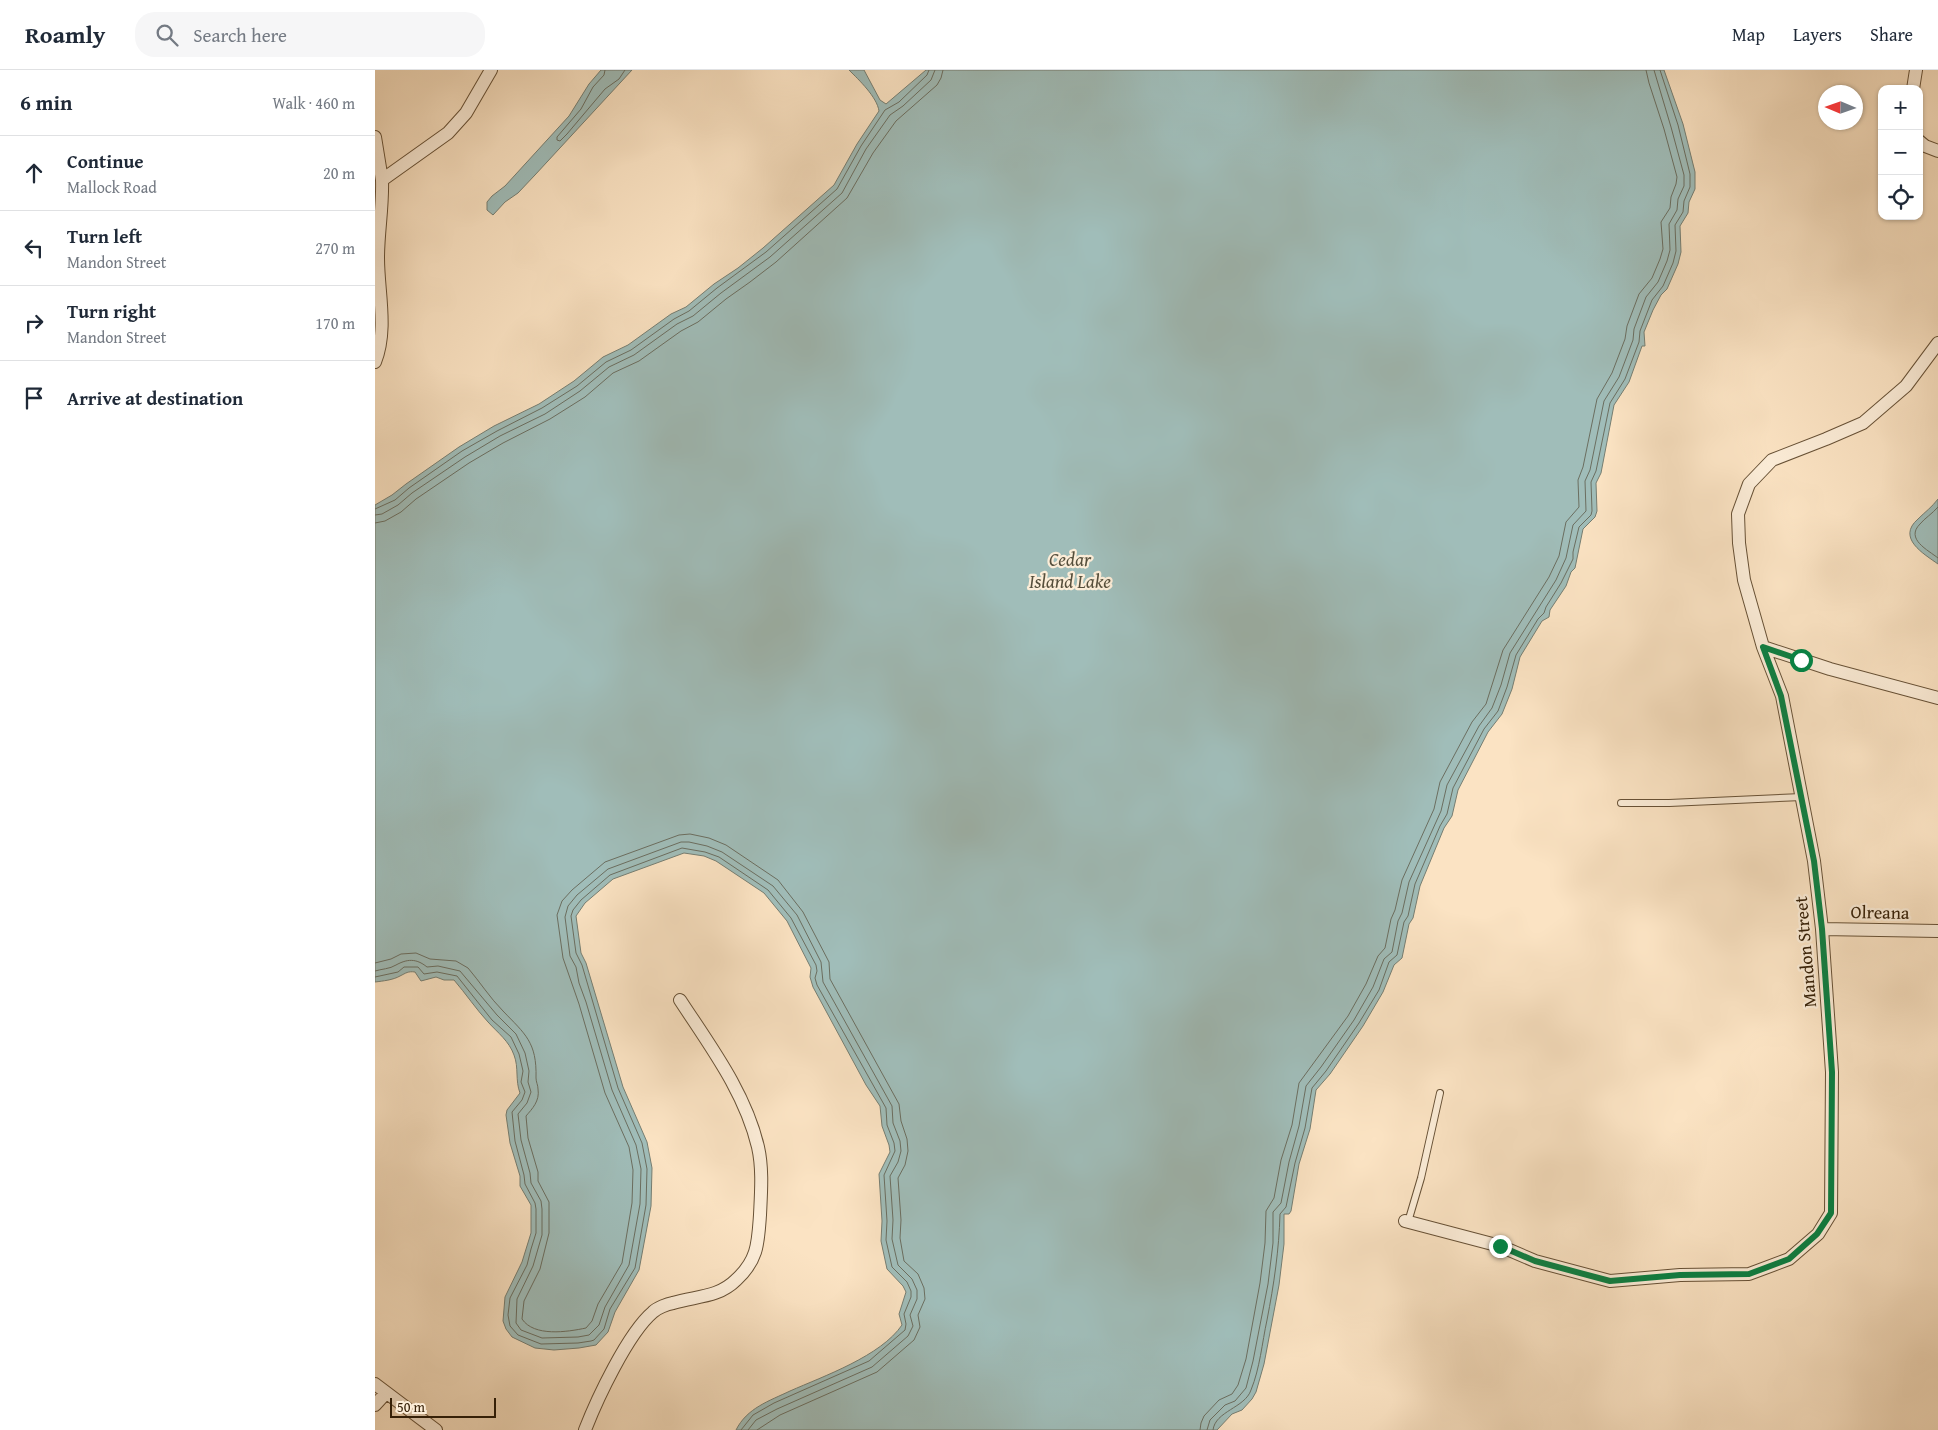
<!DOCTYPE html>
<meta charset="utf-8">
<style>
body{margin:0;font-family:"Gentium Book Plus",serif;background:#f6f6f7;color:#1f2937}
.controls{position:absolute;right:15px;top:15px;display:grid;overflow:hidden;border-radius:10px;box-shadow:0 1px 4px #0004}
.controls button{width:45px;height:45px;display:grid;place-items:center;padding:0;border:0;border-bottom:1px solid #e0e1e3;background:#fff;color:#1f2937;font:25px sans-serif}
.compass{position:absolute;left:1443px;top:15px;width:45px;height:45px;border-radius:50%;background:#fff;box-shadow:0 1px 4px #0004;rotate:272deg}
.scale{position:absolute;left:15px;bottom:12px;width:106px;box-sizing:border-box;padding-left:5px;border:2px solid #362007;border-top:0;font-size:14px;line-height:18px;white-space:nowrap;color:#362007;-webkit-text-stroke:4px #fcedd8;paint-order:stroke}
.stop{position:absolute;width:15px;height:15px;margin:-11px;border:4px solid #0b8043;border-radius:50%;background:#fff}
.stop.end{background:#0b8043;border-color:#fff;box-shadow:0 1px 5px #0008}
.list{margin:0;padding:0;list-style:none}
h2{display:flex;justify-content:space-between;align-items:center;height:65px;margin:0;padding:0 20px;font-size:21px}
h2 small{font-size:16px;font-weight:400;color:#747a83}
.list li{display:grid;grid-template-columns:32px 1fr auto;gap:15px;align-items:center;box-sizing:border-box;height:75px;padding:0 20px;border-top:1px solid #e0e1e3}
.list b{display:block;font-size:19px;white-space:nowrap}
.list p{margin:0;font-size:16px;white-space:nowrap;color:#747a83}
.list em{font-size:16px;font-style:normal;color:#747a83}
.icon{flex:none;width:28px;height:28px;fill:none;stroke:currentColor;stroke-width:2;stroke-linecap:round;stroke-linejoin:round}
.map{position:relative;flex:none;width:1563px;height:1360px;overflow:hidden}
header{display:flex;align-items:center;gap:30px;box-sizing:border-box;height:70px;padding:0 25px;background:#fff;border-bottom:1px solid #e0e1e3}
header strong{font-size:24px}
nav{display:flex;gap:28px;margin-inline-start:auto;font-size:18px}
.search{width:350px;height:45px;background:#f6f6f7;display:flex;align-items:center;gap:12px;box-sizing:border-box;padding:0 18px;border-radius:20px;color:#747a83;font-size:19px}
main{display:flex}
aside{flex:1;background:#fff}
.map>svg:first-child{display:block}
.water{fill:#a0bdb9;stroke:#767e72}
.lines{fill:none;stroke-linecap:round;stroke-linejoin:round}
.shore{stroke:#6b6e60;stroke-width:1}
.service-casing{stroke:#675136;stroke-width:8}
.minor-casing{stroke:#675136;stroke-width:14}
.service{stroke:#fcedd8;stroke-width:6}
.minor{stroke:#fcedd8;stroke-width:12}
.route{stroke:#0b8043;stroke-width:6}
.labels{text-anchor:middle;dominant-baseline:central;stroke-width:4.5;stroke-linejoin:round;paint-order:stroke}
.street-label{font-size:18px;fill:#362007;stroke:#fcedd8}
.water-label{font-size:19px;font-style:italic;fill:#564f3c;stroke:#fcedd8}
</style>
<header>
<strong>Roamly</strong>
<div class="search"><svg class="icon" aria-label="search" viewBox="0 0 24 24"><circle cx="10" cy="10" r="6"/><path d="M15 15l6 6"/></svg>Search here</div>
<nav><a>Map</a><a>Layers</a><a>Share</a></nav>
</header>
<main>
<aside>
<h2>6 min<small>Walk · 460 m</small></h2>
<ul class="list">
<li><svg class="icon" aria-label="ahead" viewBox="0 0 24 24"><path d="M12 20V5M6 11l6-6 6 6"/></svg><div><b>Continue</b><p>Mallock Road</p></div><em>20 m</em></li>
<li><svg class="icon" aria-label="left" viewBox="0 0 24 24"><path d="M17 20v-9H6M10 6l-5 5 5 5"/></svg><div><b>Turn left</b><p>Mandon Street</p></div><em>270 m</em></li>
<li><svg class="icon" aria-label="right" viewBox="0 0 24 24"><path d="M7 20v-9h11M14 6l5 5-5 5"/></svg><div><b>Turn right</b><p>Mandon Street</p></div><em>170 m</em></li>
<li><svg class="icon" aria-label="arrive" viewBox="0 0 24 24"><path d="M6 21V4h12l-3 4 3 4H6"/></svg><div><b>Arrive at destination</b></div></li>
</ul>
</aside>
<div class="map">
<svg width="1563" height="1360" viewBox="0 0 1563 1360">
<rect width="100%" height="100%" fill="#fbe3c3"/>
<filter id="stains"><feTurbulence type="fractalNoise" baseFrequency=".004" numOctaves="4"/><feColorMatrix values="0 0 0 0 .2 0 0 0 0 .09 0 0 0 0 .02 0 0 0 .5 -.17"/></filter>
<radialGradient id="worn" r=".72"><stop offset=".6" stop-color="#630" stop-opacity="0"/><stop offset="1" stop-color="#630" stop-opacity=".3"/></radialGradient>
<path class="water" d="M226,0H257L160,105L143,123L130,132L118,145L112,140V132L117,126L130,116L194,46L214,14Z
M474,0H489L505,30L511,34L551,0H1289L1308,54L1320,102V119L1314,132L1313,143L1305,156L1306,182L1303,194L1292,219L1286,225L1278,240L1269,262L1270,276H1267L1254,312L1239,335L1226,403L1221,413L1222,441L1220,447L1208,459L1200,498L1196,502L1191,516L1175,540L1174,547L1167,551L1145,587L1137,619L1127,644L1113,662L1083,720L1077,746L1069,758L1045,816L1038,848L1034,854L1027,888L1019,895L1008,922L988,956L955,1004L941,1020L935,1059L924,1094L916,1141L914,1144H909V1174L904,1215L889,1294L881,1322L877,1329L867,1340L857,1344L842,1360H361C372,1338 394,1331 415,1321C449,1306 506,1286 527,1255L524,1244L531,1222L528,1216L512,1199L506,1171L507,1151L504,1104L515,1082L514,1075L507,1056L505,1036L491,1015L438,917L435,907L436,898L412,851L389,823L341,791L329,786L309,783L238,809L210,833L201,846L206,883L211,893L248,1017L272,1072L277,1098L276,1136L264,1200L240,1242L233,1262L221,1275L204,1278L179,1280L160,1278L137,1267L131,1259L128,1251L130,1227L147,1192L156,1163V1135L145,1116V1106L135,1073L131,1045L132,1040L145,1023C140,1010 144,998 139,985C134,971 123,963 113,952C101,939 91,924 79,910H69L61,907L46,911L40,902C33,901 31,903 25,906C18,910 8,911 0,912V435L17,425L31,414L84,377L119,356L164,334L199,311L228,287L253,275L296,244L311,237L339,214L363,198L388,178L459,115L482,74L504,41C502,27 484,10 474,0Z
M1563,429V494C1549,484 1521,468 1543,449C1550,442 1557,437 1563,429Z"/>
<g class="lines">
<path class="shore" d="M230,0L229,5L218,17L206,39L182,67V70L185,71L192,64L230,19L244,9L250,0
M1563,437C1557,444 1550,448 1545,454C1530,469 1553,480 1563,488
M0,439L20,430L34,418L87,381L122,361L167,338L202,316L231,292L256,280L299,249L314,241L342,218L391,182L462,119L486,76L510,40L524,32L552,5L554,0
M0,445L7,444L23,435L37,423L90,387L125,366L170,344L205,321L234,297L259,285L302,254L318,246L346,223L395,187L467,123L491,79L515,45L528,36L556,10L560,0
M0,453L10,451L26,442L41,429L94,393L128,373L175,349L210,327L238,303L264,291L306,261L323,252L351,229L375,212L401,192L472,128L498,83L521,51L562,15L566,8L568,0
M0,893L16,889L26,884L41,883L55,889L81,891L93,898C105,912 115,928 128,941C150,964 162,972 161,1008C161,1012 163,1015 163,1019C165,1031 157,1039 151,1046L153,1068L163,1102V1111L174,1132V1163L165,1199L149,1231L147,1249C159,1267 192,1262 211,1258L217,1251L223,1234L247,1193L257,1133L258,1100L254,1077L230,1023L204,934L188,888L182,845L187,831L197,820L230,792L304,765L315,764L334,768L351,775L403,810L428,842L454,892L455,909L524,1034L526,1051L532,1069L533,1081L530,1095L523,1108L526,1150L525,1168L529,1191L543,1204L549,1218L550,1229L543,1245L545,1257L539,1270L502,1302L405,1345L382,1360
M0,901C6,899 15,899 21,895C32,889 41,888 52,897L63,896L85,901L122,945L141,964L150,983L154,1001L153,1012L156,1022L152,1033L143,1044L146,1070L155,1103L156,1113L166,1131L167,1139V1165L158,1196L142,1229L141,1253L146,1260L167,1268L203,1267L214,1265L224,1255L230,1237L254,1195L265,1134L266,1099L261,1075L237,1020L211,932L204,913L201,897L195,886L190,847L193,836L202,825L233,799L306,772H314L332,776L347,782L398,816L422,845L446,892L448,912L517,1036L518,1053L525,1071L526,1081L523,1092L515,1106L518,1150L517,1169L523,1195L537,1209L542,1220V1229L535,1245L538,1256L533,1266L497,1297L402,1339L381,1350L373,1360
M0,907L23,902L29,897H43L49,904L62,902L82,906L117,950L136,967L144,984L148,1001L146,1012L150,1022L147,1030L137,1042L140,1071L149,1105L150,1114L160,1133L161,1139V1163L156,1179L152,1195L135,1228L133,1245L135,1256L143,1265L166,1274L203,1273L216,1271L219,1270L229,1259L235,1239L260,1198L271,1135L272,1099L267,1073L243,1018L207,895L201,883L196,846L198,840L206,830L235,805L307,778L330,782L344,787L393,820L416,848L441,895L442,901L440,908L442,915L511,1038L512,1055L519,1073L520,1081L509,1105L512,1151L511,1170L517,1197L532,1212L536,1221V1227L529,1244L531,1254L530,1260L494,1291L399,1333L378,1345L366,1360
M825,1360L826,1353L829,1346L844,1330L857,1324L863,1315L871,1289L885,1213L890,1173L891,1141L899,1128L906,1090L917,1055L924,1013L973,946L991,914L1003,886L1010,878L1016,849L1020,840L1027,810L1059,739L1065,712L1097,652L1111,634L1128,580L1174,507L1184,486L1191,452L1204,437L1203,410L1208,397L1222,329L1237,303L1250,269L1252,256L1264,224L1277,208L1285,189L1288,179L1286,152L1295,138L1296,127L1301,114L1302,107L1289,59L1274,13L1271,0
M832,1360L835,1350L850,1335L860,1331L871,1318L878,1291L893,1214L898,1173V1142L906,1133L914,1092L924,1056L931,1016L946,997L979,950L998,917L1009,889L1017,882L1023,851L1027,843L1034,812L1066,741L1072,715L1104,656L1117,638L1126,615L1135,583L1181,510L1191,488L1198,455L1211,441L1210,411L1215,400L1229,331L1244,307L1258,270L1259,259L1271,227L1283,212L1292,191L1295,180L1294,154L1302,140L1303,129L1309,116V105L1296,57L1279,0
M838,1360C840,1341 870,1338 876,1320C885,1298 887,1273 892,1250C899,1214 904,1180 905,1144L911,1137L920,1093L930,1058L937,1018L951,1001L984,953L1004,920L1014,892L1022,885L1029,852L1033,846L1040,814L1065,756L1072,744L1078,718L1109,659L1123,641L1132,617L1141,585L1163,549L1169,543L1171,537L1186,513L1198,489V482L1204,457L1216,445L1217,441L1216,412L1221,401L1235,333L1250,309L1264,272L1265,261L1277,230L1288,216L1298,193L1301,181L1300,155L1308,142L1309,131L1315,117V104L1303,55L1285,0"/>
<g class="service-casing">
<path id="service" d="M1246,733H1294L1427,727
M1033,1152L1046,1108L1065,1023"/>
</g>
<g class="minor-casing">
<path id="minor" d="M1538,19L1541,0
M0,67L7,110
M1544,71L1550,76L1563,81
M0,292C13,259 3,222 3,188C3,162 8,136 7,110L73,63L91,43L116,0
M1388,577L1455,599L1563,628
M1447,859L1563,861
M1030,1151L1125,1176L1160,1191L1235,1211L1305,1205L1374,1204L1414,1189L1443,1164L1456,1143L1457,1002L1447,859L1439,791L1407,626L1388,577L1369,510L1364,473L1363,444L1374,414L1397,390L1451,369L1488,353L1531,316L1563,273
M0,1314L61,1360
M0,1335L11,1323
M210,1360C222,1329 253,1263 278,1242C282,1238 292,1234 298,1233C320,1226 343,1228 361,1210C383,1190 383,1173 385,1145C386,1123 388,1099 383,1077C370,1022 335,976 305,930"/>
</g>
<use href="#service" class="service"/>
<use href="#minor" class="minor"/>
</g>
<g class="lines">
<path class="route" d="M1125,1176L1160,1191L1235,1211L1305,1205L1374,1204L1414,1189L1442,1164L1456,1143L1457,1002L1447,859L1439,791L1406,626L1388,577L1426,590"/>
</g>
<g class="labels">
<g class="street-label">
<text transform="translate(1505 842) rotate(1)">Olreana</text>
<text transform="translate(1430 882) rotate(-95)">Mandon Street</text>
</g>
<g class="water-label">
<text x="695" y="489">Cedar<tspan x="695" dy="22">Island Lake</tspan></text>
</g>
</g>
<rect width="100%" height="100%" filter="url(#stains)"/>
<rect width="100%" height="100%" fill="url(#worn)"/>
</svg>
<div class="controls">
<button>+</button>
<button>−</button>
<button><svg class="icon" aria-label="locate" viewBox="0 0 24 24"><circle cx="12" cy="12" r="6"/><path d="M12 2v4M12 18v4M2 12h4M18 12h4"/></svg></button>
</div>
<svg class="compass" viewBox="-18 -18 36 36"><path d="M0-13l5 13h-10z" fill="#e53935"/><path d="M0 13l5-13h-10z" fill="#747a83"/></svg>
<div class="scale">50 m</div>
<div class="stop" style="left:1426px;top:590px"></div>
<div class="stop end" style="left:1125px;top:1176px"></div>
</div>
</main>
